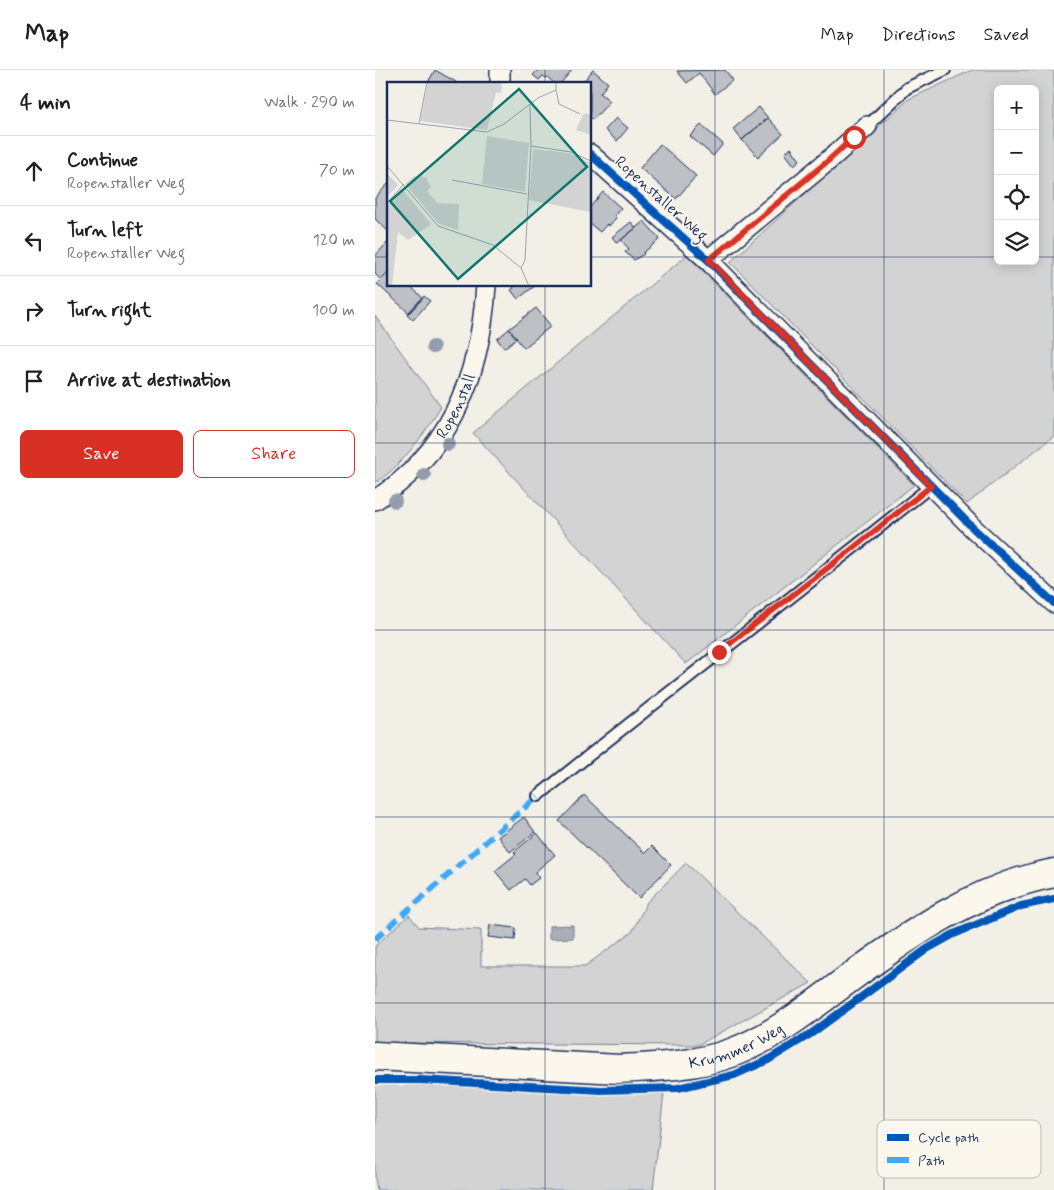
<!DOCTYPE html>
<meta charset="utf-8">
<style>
body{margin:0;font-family:Mynerve,sans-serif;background:#f2f2f2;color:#202124}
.controls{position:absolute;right:15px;top:15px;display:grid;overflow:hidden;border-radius:8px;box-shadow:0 2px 12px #0003}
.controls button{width:45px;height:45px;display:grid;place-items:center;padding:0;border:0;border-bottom:1px solid #e0e0e0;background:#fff;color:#202124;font:25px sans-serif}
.stop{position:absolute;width:15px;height:15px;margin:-11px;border:4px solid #d93025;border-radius:50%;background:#fff}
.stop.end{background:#d93025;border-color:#fff;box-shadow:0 1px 5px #0008}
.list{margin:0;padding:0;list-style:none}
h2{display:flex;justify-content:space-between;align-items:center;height:65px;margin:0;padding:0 20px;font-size:21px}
h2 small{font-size:16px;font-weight:400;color:#757577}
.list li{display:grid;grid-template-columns:32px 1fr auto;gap:15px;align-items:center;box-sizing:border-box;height:70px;padding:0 20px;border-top:1px solid #e0e0e0}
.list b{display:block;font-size:19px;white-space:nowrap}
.list p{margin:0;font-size:16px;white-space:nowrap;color:#757577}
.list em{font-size:16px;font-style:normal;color:#757577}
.actions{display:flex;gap:10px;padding:15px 20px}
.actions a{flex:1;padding:11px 0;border:1px solid #d93025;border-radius:8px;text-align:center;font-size:18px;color:#d93025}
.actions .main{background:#d93025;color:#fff}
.icon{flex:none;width:28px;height:28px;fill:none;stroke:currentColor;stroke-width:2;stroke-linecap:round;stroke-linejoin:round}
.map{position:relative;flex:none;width:679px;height:1120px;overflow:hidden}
header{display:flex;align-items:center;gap:30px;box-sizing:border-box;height:70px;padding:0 25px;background:#fff;border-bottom:1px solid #e0e0e0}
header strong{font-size:24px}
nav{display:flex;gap:28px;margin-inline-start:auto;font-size:18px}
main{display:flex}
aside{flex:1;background:#fff}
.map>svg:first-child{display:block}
.green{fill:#d2d3d2;stroke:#768198;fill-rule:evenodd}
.water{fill:#a9adb7;stroke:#707b93}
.building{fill:#bdc0c4;stroke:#1b2f5e}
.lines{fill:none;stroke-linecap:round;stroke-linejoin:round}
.service-casing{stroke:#1b2f5e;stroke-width:14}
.minor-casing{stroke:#1b2f5e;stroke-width:22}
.secondary-casing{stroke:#1b2f5e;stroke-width:31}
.service{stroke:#fbf7ec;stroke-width:10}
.minor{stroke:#fbf7ec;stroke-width:19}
.secondary{stroke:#fbf7ec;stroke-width:28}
.quiet{stroke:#3fa9f5;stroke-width:6;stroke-dasharray:12 6;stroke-linecap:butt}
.cycleway-casing{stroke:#fbf7ec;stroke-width:11}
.cycleway{stroke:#0057b8;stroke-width:8}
.tree{fill:#959cab}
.route{stroke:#d93025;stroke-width:6}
.grid{fill:none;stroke:#1b2f5e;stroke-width:1;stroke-opacity:0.55}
.labels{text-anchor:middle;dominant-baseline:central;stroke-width:4;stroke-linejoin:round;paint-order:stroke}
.street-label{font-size:16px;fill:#1b2f5e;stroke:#fbf7ec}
.inset-road{fill:none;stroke:#9ca2b0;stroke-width:1}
.view{fill:#0f766e;fill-opacity:0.15;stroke:#0f766e;stroke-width:2.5}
.inset-edge{fill:none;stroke:#1b2f5e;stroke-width:2.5}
.key{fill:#fbf7ec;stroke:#b8bbc1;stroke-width:1}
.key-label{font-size:14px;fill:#1b2f5e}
</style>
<header>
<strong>Map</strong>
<nav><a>Map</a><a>Directions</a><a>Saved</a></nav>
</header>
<main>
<aside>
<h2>4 min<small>Walk · 290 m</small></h2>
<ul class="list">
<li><svg class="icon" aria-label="ahead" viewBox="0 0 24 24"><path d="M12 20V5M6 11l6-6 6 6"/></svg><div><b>Continue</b><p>Ropenstaller Weg</p></div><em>70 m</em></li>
<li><svg class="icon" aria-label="left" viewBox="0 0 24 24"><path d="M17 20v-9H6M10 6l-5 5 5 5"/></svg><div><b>Turn left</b><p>Ropenstaller Weg</p></div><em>120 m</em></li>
<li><svg class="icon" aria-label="right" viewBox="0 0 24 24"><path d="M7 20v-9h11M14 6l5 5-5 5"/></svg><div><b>Turn right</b></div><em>100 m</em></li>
<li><svg class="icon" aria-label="arrive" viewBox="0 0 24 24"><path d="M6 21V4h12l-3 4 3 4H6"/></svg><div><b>Arrive at destination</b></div></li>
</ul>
<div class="actions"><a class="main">Save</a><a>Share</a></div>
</aside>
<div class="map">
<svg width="679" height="1120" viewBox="0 0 679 1120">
<rect width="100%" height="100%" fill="#f2efe6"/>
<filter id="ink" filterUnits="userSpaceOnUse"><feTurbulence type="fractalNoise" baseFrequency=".02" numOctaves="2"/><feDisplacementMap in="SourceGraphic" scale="10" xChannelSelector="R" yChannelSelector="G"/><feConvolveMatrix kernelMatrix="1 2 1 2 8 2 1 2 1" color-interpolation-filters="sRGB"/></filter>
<g filter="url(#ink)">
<path class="green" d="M597,0H679V366L592,434L355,192L534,29ZM623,19H660V191H623Z
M312,185L539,415L311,594L98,363Z
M0,246L66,337C51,362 25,398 0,413Z
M311,793L436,913L323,975L0,973V876L34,845L44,857L106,860V896H210L257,862L272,832Z
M0,1013L225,1024L289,1023L278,1120H2L0,1108Z"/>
<path class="water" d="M198,855V868L174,869V856Z"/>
<path class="building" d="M60,0L81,12L80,14H52Z
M161,0H197L185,14H180L172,7L171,8L168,6L164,10L158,5L162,1Z
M218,0L233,13L225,23L235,31L218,50L215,47V14H206Z
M350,0L358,10L340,24L324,3L312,13L302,1Z
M384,37L393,48L367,70L358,59Z
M241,48L253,58L242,71L230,60Z
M393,48L408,64L383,87L367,70Z
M326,55L348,74L338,86L315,66Z
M285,74L321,106L301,129L265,98Z
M416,78L425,90L419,95L410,83Z
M13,114L14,115V162L0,149V128Z
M228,122L246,138L239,146L241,148L234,156L232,154L225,162L215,154V137Z
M269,151L285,169L268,183L269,184L259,190L250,182L254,179L246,170Z
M256,152L261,158L242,173L237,167Z
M12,173L14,174V202L6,210L0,204V186Z
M14,202V215H34L48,228L34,243L2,214Z
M136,215H161L143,229L136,220L139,218Z
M49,226L55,231L38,250L32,244Z
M161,238L176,256L149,278L134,259Z
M134,259L142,268L129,278L122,269Z
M209,725L270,783L277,776L296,795L264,828L184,751Z
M149,747L160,762L135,782L123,767Z
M162,763L180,785L160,802L164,808L155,815L150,809L136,820L120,801L141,784L139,782Z
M115,855L141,858L140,870L113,867Z"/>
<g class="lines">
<g class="service-casing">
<path id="service" d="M492,56L532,18L570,0
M163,726C293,622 426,521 556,416"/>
</g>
<g class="minor-casing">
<g id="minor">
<path d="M125,14V0"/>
<path d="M215,84L333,190L598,458L679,533"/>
<path d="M333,190L454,90L492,56"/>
<path id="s1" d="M0,430C76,382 106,302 111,215"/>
</g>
</g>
<g class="secondary-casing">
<g id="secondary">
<path id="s2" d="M0,986L244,999C282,997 320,996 356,983C399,967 436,937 472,910C535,864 601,818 679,803"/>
</g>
</g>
<use href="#service" class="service"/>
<use href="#minor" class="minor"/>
<use href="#secondary" class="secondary"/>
<path class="quiet" d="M0,869L163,726"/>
<g class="cycleway-casing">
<path id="cycleway" d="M215,84L333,190L598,458L679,533
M0,1010H45L226,1020L303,1018L359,1005L393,990L437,963L552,879L579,864L646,836L679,829"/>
</g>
<use href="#cycleway" class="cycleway"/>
</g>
<g class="tree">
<circle cx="58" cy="277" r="7"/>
<circle cx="73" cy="374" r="7"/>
<circle cx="49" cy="405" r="7"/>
<circle cx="20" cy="431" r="7"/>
</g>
</g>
<g class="lines" filter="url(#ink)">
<path class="route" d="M344,582L472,483L556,416L334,190L454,90L479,67"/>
</g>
<path class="grid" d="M170,0V14M340,0V1120M509,0V1120M0,187H14M215,187H623M660,187H679M170,215V1120M0,373H679M0,560H679M0,747H679M0,933H679"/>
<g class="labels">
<g class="street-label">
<text transform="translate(286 129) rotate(42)">Ropenstaller Weg</text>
<text stroke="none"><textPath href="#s1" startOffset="126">Ropenstall</textPath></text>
<text stroke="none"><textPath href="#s2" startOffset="365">Krummer Weg</textPath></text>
</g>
</g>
<g transform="translate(12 12)">
<rect width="204" height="204" fill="#f2efe6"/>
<path d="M41,0H115L114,11H109L100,48L33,39ZM197,31L204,33V53L189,48ZM100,54L142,61L138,110L95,102ZM146,67L182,71L204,81V130L142,118ZM0,91L11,103L0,115ZM27,94L39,95L44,105L40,109L50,121L72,122L71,148L52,142L18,102ZM15,107L44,142L21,158L11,150L5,203H0V124Z" fill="#d2d3d2"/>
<path class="inset-road" d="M169,8L172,22L193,32M0,38L100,50L117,42L151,16L169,8V0M32,41L40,0M144,64L184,70L204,79M0,84L51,144L106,163L134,186L142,204M65,98L140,112M0,121L17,102M134,186L138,178L144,64L143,23"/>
<path class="view" d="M132,7L200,85L71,197L3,119Z"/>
<rect width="204" height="204" class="inset-edge"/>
</g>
<rect x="502" y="1050" width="164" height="58" rx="8" class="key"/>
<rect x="512" y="1064" width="22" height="7" fill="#0057b8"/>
<rect x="512" y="1087" width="22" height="6" fill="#3fa9f5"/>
<g class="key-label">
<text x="543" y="1072">Cycle path</text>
<text x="543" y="1095">Path</text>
</g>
</svg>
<div class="controls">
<button>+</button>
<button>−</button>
<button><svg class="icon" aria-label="locate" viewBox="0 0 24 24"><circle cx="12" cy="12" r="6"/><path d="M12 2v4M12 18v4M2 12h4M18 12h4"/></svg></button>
<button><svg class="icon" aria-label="layers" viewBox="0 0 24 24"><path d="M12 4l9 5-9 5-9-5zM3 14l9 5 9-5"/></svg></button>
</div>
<div class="stop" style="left:479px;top:67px"></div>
<div class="stop end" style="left:344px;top:582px"></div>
</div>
</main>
